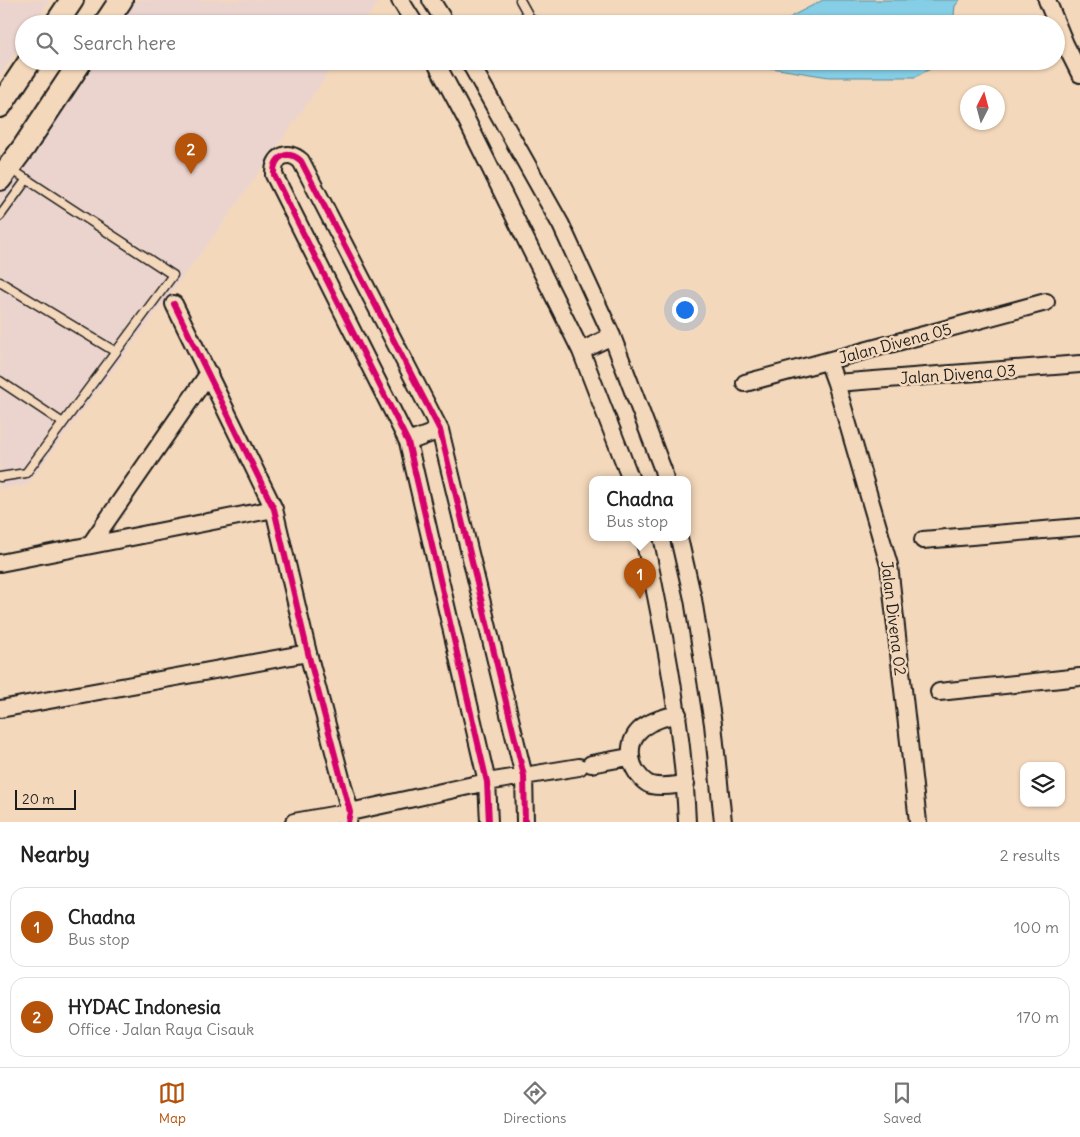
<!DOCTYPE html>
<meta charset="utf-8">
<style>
body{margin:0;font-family:Delius,sans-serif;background:#f6f6f6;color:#222}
.controls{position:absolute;right:15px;bottom:15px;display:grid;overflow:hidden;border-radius:10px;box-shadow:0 1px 4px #0004}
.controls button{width:45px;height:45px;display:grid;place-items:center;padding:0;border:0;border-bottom:1px solid #e0e0e0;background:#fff;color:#222;font:25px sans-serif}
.compass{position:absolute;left:960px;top:85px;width:45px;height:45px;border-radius:50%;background:#fff;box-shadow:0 1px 4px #0004;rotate:6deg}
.scale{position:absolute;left:15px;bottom:12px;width:61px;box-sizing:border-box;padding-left:5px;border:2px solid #1c1c1c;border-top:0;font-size:14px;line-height:18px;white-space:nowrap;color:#1c1c1c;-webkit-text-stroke:4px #f4d8bb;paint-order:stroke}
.you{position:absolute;left:684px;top:309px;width:18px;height:18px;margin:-12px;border:4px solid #fff;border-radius:50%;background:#1a73e8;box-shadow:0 0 0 8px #1a73e833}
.badge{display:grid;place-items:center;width:32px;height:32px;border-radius:50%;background:#b45309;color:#fff;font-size:16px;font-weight:700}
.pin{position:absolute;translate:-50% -41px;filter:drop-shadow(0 1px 2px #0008)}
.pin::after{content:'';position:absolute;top:26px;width:18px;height:15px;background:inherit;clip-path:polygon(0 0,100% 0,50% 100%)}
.popup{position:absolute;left:589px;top:476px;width:102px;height:65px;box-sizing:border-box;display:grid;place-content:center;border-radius:10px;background:#fff;filter:drop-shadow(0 1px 4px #0005);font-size:16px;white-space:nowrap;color:#767676}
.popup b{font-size:19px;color:#222}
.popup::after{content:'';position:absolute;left:50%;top:100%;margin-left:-10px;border:10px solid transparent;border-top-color:#fff}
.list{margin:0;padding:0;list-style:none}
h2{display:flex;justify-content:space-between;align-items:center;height:65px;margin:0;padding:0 20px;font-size:21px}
h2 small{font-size:16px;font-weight:400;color:#767676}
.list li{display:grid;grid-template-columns:32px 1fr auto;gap:15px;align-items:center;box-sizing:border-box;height:80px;margin:0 10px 10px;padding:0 10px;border:1px solid #e0e0e0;border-radius:15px}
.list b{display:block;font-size:19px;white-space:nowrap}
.list p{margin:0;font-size:16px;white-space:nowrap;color:#767676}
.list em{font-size:16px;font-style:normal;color:#767676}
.icon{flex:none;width:28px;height:28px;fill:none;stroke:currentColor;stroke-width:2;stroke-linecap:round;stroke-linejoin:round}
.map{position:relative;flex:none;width:1080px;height:822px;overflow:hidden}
.search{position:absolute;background:#fff;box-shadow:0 1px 4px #0004;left:15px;right:15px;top:15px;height:55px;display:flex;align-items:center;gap:12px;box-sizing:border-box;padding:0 18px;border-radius:28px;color:#767676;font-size:19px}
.sheet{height:245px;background:#fff}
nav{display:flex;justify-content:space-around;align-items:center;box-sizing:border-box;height:70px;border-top:1px solid #e0e0e0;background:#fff;font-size:14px;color:#767676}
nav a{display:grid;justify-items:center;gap:2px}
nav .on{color:#b45309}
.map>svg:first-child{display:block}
.built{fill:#ecd4ce}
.water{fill:#85cee5;stroke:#5b8795}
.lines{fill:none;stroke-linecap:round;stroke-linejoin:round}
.lane-casing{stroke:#1c1c1c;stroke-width:11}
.street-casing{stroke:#1c1c1c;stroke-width:20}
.secondary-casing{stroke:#1c1c1c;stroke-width:26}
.lane{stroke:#f4d8bb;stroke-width:8}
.street{stroke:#f4d8bb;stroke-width:16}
.secondary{stroke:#f4d8bb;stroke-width:22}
.cycleway-casing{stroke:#f4d8bb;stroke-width:9}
.cycleway{stroke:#d6006c;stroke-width:6}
.labels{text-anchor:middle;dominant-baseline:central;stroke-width:5;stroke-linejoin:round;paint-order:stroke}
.street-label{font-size:16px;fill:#1c1c1c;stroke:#f4d8bb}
</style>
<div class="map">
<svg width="1080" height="822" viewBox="0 0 1080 822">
<rect width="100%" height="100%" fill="#f4d8bb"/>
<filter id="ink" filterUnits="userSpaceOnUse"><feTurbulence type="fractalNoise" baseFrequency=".02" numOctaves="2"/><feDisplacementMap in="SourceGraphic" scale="10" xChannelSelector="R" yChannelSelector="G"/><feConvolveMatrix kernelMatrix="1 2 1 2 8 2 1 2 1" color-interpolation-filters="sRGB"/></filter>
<g filter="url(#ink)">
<path class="built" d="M0,0H50L34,24H24V40L0,77Z
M133,0H380L363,24H116Z
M90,61H337L220,228L27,485L0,489V187Z"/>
<path class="water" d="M823,0H960L955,6L953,24H784L792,16Z
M760,61H939L936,66L915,77H829L765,67Z"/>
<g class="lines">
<g class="lane-casing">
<path id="lane" d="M520,0L530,18L538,24
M0,216L27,179
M0,282L116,352
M0,381L63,423
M0,477L26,473L173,275L11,169"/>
</g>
<g class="street-casing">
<path id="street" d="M400,0L415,24
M431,0L446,24
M1047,0L1065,44L1080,74
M435,61L466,119L581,351L631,480
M469,61L561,225L612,336L663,470L665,480
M174,304L274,509L308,653L350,812L348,822
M581,351L612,336
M828,361L836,383L889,565L918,822
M745,383L1046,302
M836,383L1080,364
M408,442L440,430
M644,538C664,632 683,726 687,822
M679,538L693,599L713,724L723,822
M923,540L1080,527
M90,545L209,373
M0,563L274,509
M939,692L1080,677
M0,709L308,653
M678,714C665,717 653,720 642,728C626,741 628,765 642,779C644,781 648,784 651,785C662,788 675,785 686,784
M591,764L629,757
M294,822L350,812L487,782L579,767
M489,822L487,782L408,442L274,175C273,156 288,149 301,161L440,430L524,776L525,822"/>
</g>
<g class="secondary-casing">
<path id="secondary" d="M56,24L72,0
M105,24L121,0
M0,106L30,61
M0,179L24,147L81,61"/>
</g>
<use href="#lane" class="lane"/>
<use href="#street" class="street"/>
<use href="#secondary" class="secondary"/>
<g class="cycleway-casing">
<path id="cycleway" d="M174,304L274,509L308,653L350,812L348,822
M489,822L487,782L408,442L274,175C273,156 288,149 301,161L440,430L524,776L525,822"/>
</g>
<use href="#cycleway" class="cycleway"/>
</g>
</g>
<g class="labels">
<g class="street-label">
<text transform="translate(895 343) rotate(-15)">Jalan Divena 05</text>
<text transform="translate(958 374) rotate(-4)">Jalan Divena 03</text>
<text transform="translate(894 618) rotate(83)">Jalan Divena 02</text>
</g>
</g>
</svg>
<div class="controls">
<button><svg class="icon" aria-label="layers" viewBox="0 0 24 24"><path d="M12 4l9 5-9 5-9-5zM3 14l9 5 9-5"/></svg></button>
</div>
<svg class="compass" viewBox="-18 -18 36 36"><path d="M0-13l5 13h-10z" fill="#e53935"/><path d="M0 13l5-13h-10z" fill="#767676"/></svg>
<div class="scale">20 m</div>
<div class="you"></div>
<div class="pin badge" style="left:640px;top:599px">1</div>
<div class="popup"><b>Chadna</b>Bus stop</div>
<div class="pin badge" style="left:191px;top:174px">2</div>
<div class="search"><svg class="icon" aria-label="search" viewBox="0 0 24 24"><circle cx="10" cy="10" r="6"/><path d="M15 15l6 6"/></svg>Search here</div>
</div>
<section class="sheet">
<h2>Nearby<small>2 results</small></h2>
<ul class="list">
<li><span class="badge">1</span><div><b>Chadna</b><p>Bus stop</p></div><em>100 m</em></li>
<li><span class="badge">2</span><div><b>HYDAC Indonesia</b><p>Office · Jalan Raya Cisauk</p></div><em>170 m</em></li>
</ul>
</section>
<nav>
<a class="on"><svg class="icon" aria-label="map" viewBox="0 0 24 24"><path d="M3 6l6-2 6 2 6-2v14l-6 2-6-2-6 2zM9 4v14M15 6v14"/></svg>Map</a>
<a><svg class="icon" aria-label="directions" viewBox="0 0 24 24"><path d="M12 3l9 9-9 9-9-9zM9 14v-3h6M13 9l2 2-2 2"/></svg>Directions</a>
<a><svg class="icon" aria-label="saved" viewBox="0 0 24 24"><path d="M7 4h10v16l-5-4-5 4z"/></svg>Saved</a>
</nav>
